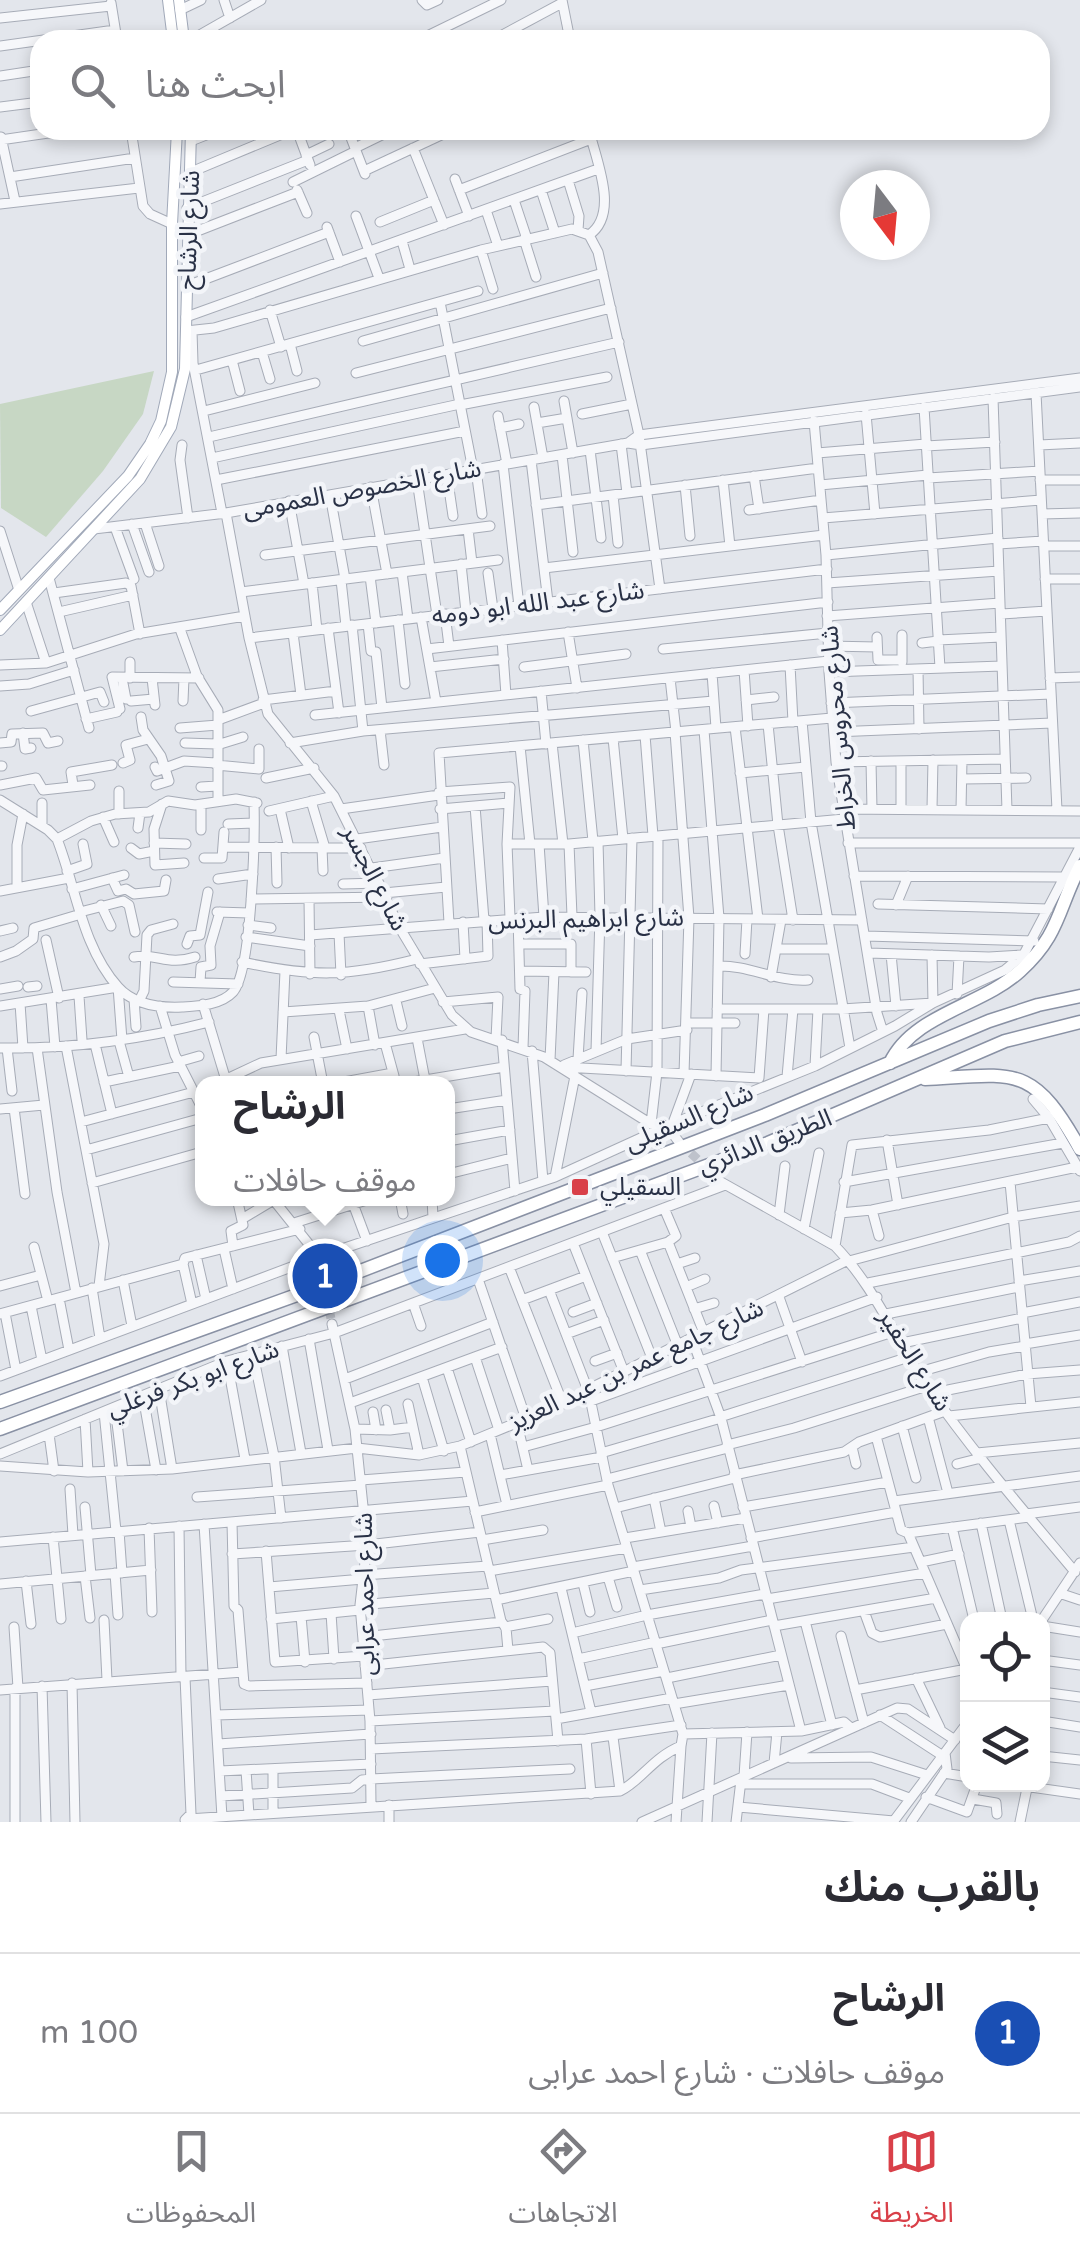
<!DOCTYPE html>
<html lang="ar">
<meta charset="utf-8">
<style>
body{margin:0;font-family:"Varela Round","Noto Sans Arabic",sans-serif;background:#f7f7f7;color:#2b2b33;direction:rtl}
.controls{position:absolute;right:30px;bottom:30px;display:grid;overflow:hidden;border-radius:20px;box-shadow:0 5px 15px #0003}
.controls button{width:90px;height:90px;display:grid;place-items:center;padding:0;border:0;border-bottom:2px solid #e1e1e2;background:#fff;color:#2b2b33;font:50px sans-serif}
.compass{position:absolute;left:840px;top:170px;width:90px;height:90px;border-radius:50%;background:#fff;box-shadow:0 5px 15px #0003;rotate:164deg}
.you{position:absolute;left:442px;top:1260px;width:35px;height:35px;margin:-25px;border:8px solid #fff;border-radius:50%;background:#1a73e8;box-shadow:0 0 0 15px #1a73e833}
.badge{display:grid;place-items:center;width:65px;height:65px;border-radius:50%;background:#d94049;color:#fff;font-size:32px;font-weight:700}
.pin{position:absolute;translate:-50% -50%;border:5px solid #fff;box-shadow:0 2px 10px #0006}
.popup{position:absolute;left:195px;top:1076px;width:260px;height:130px;box-sizing:border-box;display:grid;place-content:center;border-radius:20px;background:#fff;filter:drop-shadow(0 2px 8px #0005);font-size:32px;white-space:nowrap;color:#7c7c81}
.popup b{font-size:38px;color:#2b2b33}
.popup::after{content:'';position:absolute;left:50%;top:100%;margin-left:-20px;border:20px solid transparent;border-top-color:#fff}
.list{margin:0;padding:0;list-style:none}
h2{display:flex;justify-content:space-between;align-items:center;height:130px;margin:0;padding:0 40px;font-size:42px}
h2 small{font-size:32px;font-weight:400;color:#7c7c81}
.list li{display:grid;grid-template-columns:65px 1fr auto;gap:30px;align-items:center;box-sizing:border-box;height:160px;padding:0 40px;border-top:2px solid #e1e1e2}
.list b{display:block;font-size:38px;white-space:nowrap}
.list p{margin:0;font-size:32px;white-space:nowrap;color:#7c7c81}
.list em{font-size:32px;font-style:normal;color:#7c7c81}
.icon{flex:none;width:55px;height:55px;fill:none;stroke:currentColor;stroke-width:2;stroke-linecap:round;stroke-linejoin:round}
.map{position:relative;flex:none;width:1080px;height:1822px;overflow:hidden;direction:ltr}
.search{position:absolute;background:#fff;box-shadow:0 5px 15px #0003;left:30px;right:30px;top:30px;height:110px;display:flex;align-items:center;gap:25px;box-sizing:border-box;padding:0 35px;border-radius:30px;color:#7c7c81;font-size:38px}
.sheet{height:290px;background:#fff}
nav{display:flex;justify-content:space-around;align-items:center;box-sizing:border-box;height:140px;border-top:2px solid #e1e1e2;background:#fff;font-size:28px;color:#7c7c81}
nav a{display:grid;justify-items:center;gap:5px}
nav .on{color:#d94049}
.map>svg:first-child{display:block}
.green{fill:#c7d7c4}
.lines{fill:none;stroke-linecap:round;stroke-linejoin:round}
.minor-tunnel{stroke:#bec2cb;stroke-width:9;stroke-dasharray:9 4.5;stroke-linecap:butt}
.minor-casing{stroke:#a7acb7;stroke-width:11}
.major-casing{stroke:#a1a9b9;stroke-width:12}
.highway-casing{stroke:#8991a4;stroke-width:15}
.minor{stroke:#f6f7fa;stroke-width:9}
.major{stroke:#fff;stroke-width:10}
.highway{stroke:#fff;stroke-width:12}
.poi-dot{fill:#d94049;stroke:#f3f5f9;stroke-width:4}
.labels{text-anchor:middle;dominant-baseline:central;stroke-width:9;stroke-linejoin:round;paint-order:stroke}
.street-label{font-size:25px;fill:#293146;stroke:#f3f5f9}
.poi-label{font-size:25px;fill:#293146;stroke:#f3f5f9;text-anchor:start}
</style>
<div class="map">
<svg width="1080" height="1822" viewBox="0 0 1080 1822">
<rect width="100%" height="100%" fill="#e3e6ec"/>
<path class="green" d="M154,371L143,414L103,471L46,537L1,508L0,404Z"/>
<g class="lines">
<path class="minor-tunnel" d="M681,1144L721,1181
M324,1283L332,1324"/>
<g class="minor-casing">
<path id="minor" d="M224,0L230,18
M422,0L427,5L438,0
M562,0L570,40
M111,3L117,40
M180,10L201,0
M0,18L111,6
M191,40L261,0
M419,40L501,0
M493,40L562,3
M0,46L115,30
M0,76L40,70
M0,107L40,102
M131,130L143,206L150,214L172,224
M297,130L310,165
M348,130L365,174
M514,132L521,130
M1,137L15,201
M0,140L69,130
M191,141L219,130
M355,148L392,130
M413,148L444,225
M306,155L329,144
M364,171L452,130
M191,172L292,130
M10,177L135,158
M455,179L469,216
M568,180L579,216L578,230
M293,182L356,151
M297,190L307,213
M459,190L591,139
M541,190L555,233
M514,200L527,239
M0,204L139,188
M187,208L308,160
M486,210L498,246
M356,216L379,278
M380,222L434,200
M327,227L340,262
M187,235L298,192
M589,235L598,252L639,435L660,589
M589,235C620,214 596,160 589,130
M524,239L536,277
M402,241L410,269
M481,250L493,289
M187,286L329,232
M440,302L473,470
M270,310L281,347
M186,317L598,169
M186,331L214,328L481,250L572,229L589,235
M192,331L193,363L222,513
M363,341L603,273
M290,344L297,371
M262,352L270,379
M232,360L240,391
M196,370L478,291
M356,373L611,308
M1036,393L1057,810
M993,398L1007,810
M564,401L573,453
M460,405L607,377
M534,407L543,458
M924,407L940,668
M204,411L315,383
M582,414L632,404
M866,414L875,514
M498,416L507,464
M814,421L826,555L829,672L836,762L877,1013L883,1032
M537,423L567,418
M500,428L519,424
M209,437L619,342
M628,443L639,435L1080,378
M621,444L627,493
M182,445L180,460L188,518
M1039,445L1080,443
M926,446L995,442
M590,450L601,538
M817,453L926,444
M562,455L573,552
M212,458L460,404
M531,460L548,602
M503,464L519,606
M476,470L482,514
M447,475L453,516
M754,476L759,509
M928,478L1040,471
M216,480L465,431
M417,480L437,615
M723,480L730,546
M1040,480H1080
M685,485L690,536
M820,485L928,475
M371,487L387,574
M330,495L345,579
M613,495L618,543
M289,501L304,584
M536,505L818,468
M749,510L821,500
M226,513L249,638L268,714L334,796L401,930L452,1015L471,1032L544,1057L651,1124L667,1126L679,1142
M1042,514L1080,513
M823,518L1041,500
M145,523L159,566
M132,524L149,572
M115,527L134,579
M94,529L226,513L628,443L641,445L1080,387
M468,529L472,563
M0,531L19,590
M998,544L1043,541
M1044,546H1080
M265,555L490,526
M826,555L998,538
M461,564L466,612
M544,568L824,535
M402,572L408,619
M488,573L493,609
M370,576L376,623
M49,578L89,728
M1045,579H1080
M341,580L346,626
M312,583L317,630
M827,583L999,571
M241,592L498,560
M54,593L126,583L131,586L140,634
M26,602L46,663
M59,612L133,595
M445,614L449,646
M1001,614L1047,611
M827,616L1000,603
M421,617L436,702
M398,620L405,684
M368,624L371,651L376,652L382,708
M352,625L363,731
M328,628L339,713
M180,629L197,676L218,710V800
M568,632L577,688
M293,633L301,695
M902,635V662
M877,637L878,660H902
M249,638L827,569
M502,640L506,695
M938,640L1001,637
M922,643L938,641
M828,646L877,647
M427,649L828,602
M663,649L828,633
M130,662V678
M0,665L46,663L136,634L245,616
M790,665L793,722
M430,667L504,659
M524,667L626,654
M918,669L919,729
M744,670L748,726
M829,672L1002,666
M712,673L716,728
M122,678L126,699
M152,678L155,705
M670,678L676,732
M1050,678L1080,677
M0,686L29,684L74,670
M541,691L546,744
M263,700L336,691
M746,700L774,697
M131,701L154,699
M183,701L184,678
M831,703L1051,694
M120,709L112,677L199,678
M31,711L100,692L104,702
M315,715L829,661
M141,717L143,730L161,756L169,781L156,785
M86,719L117,712
M218,720L264,703
M802,721L811,822L850,1048
M768,724L778,825L793,920
M735,727L758,919
M180,728L218,725
M380,730L384,765
M704,730L719,918L716,1076
M675,732L689,918L684,1074
M834,732L1052,723
M23,733L25,749L31,748
M645,735L653,836
M613,738L623,839
M583,740L593,841
M0,743L11,742L12,734L43,733L48,743L58,741
M185,743L217,744
M290,743L363,731L714,701
M552,743L563,844
M217,745L243,737
M520,746L530,844
M871,761L872,809
M836,762L1005,759
M123,763L130,760L126,745L148,739
M216,765L259,769V749
M0,766H2
M155,767L157,771L184,761L216,763
M740,773L806,767
M266,778L314,768
M962,779L1026,778
M0,785L36,778L43,790L90,785
M73,785L71,772L112,765
M201,787L217,786
M439,792L510,787L507,844L510,918
M0,800L48,830L57,839C76,887 82,947 118,987C134,1005 160,1008 182,1007C199,1006 221,1005 233,992C252,971 255,835 254,802
M311,801L325,848
M162,804L154,829L155,865L184,863
M201,805V830
M475,806L484,920
M280,809L289,848
M341,809L439,795
M440,809L509,803
M842,809L1080,811
M901,809V761
M932,809L933,760
M961,810L962,760
M269,811L334,796
M119,814V791
M103,817L114,842
M228,824L254,823
M42,825V803
M138,828L140,813
M57,839L91,821L115,814L149,812L168,801L195,805L236,799L257,803
M357,839L442,827
M154,843L186,844
M848,843H1080
M507,844H569L844,819
M539,844L544,917
M569,844L572,916
M224,847L361,848
M276,847L277,883
M131,848L139,854L154,851
M322,848L323,871
M204,858H222L224,832
M372,868L444,858
M67,871L87,864L83,844
M854,876L1063,877
M112,878L118,891L126,889L134,894L164,891L166,880
M218,879L253,874
M343,884L379,883
M17,887V845L23,814
M72,889L124,875
M0,891L69,878
M384,893L446,887
M251,899L387,897
M309,899L310,974
M878,904L1048,909
M101,905L111,926
M896,905L908,876
M80,912L123,901L129,905L135,932
M217,912L249,913
M518,918L520,989L525,991L523,1048
M463,922L465,959
M449,923L439,753L832,718
M248,925L271,928
M0,931L13,928
M339,933L341,975
M310,935L544,917L862,920
M866,936L1034,941
M246,937L310,946
M46,940L59,998
M187,944L190,936L200,935L208,892
M519,944H571V972
M776,949H833
M869,953L989,957L1021,955
M745,954L747,919
M891,954L896,1006
M0,957L16,951L33,939L34,928L81,914
M134,957C158,953 167,966 195,957
M242,962C312,977 347,977 417,959
M420,964L488,956L487,920
M718,966C749,965 776,982 808,980
M520,971L586,972
M771,977L781,920
M173,982L238,984
M200,982L201,967L211,965L210,946L220,912
M28,987L37,986
M0,989L18,986
M957,994L959,956
M79,996L82,1040
M51,999L55,1047
M134,999L136,1027
M139,1001L144,991L147,935L151,930L173,924
M396,1001L402,1026
M443,1002L498,997L496,1039
M20,1003L23,1048
M203,1004L225,1077
M0,1006L118,987L122,1040
M160,1006L175,1055L202,1108
M368,1006L375,1045
M717,1009H842L933,1003L932,955
M339,1010L347,1049
M283,1012L368,1006L435,988
M687,1023H735
M314,1037L323,1084
M417,1038L425,1080
M502,1040L515,1191
M119,1041L129,1077
M385,1043L394,1076
M95,1044L112,1114
M66,1046L104,1244L99,1286
M0,1048C71,1049 140,1040 209,1022
M7,1048L12,1091
M37,1048L57,1192L76,1293
M532,1051L543,1181
M596,1051L600,916L598,841
M281,1059L285,971
M578,1059L582,993
M550,1060L554,972
M178,1062L199,1056
M564,1065L627,1039L687,1030
M815,1066L818,1009
M564,1067L759,1078L764,1009
M626,1071L632,838
M787,1077L793,1009
M104,1082L180,1066
M344,1082L393,1073
M216,1084L261,1063L465,1029
M299,1084L305,1082
M401,1084L504,1067
M1033,1099L1049,1118L1080,1171
M14,1108L25,1194
M0,1109L44,1105
M448,1109L507,1100
M81,1122L194,1092
M673,1123L691,1074
M651,1124L657,1072L658,836
M887,1140L898,1205
M448,1141L510,1130
M86,1150L202,1118
M448,1174L512,1158
M555,1177L575,1076
M721,1182L835,1246C875,1287 895,1339 927,1386C972,1451 1024,1511 1075,1572
M844,1182L1063,1143
M1010,1182L1031,1407
M92,1183L202,1152
M272,1198L312,1248L324,1280
M400,1198L403,1214
M432,1198L433,1218
M352,1201L367,1241
M664,1208L676,1236L668,1242L704,1333
M872,1210L879,1236
M840,1213L872,1210L1077,1167
M779,1215L785,1166
M242,1219L277,1198
M294,1223L373,1198
M804,1229L819,1153
M602,1232L652,1358
M573,1243L624,1372
M233,1246L231,1231L243,1225L237,1198
M835,1246L852,1145L989,1130L1049,1118
M34,1247L48,1301
M224,1249L233,1289
M640,1250L678,1346
M196,1255L206,1299
M612,1258L668,1242
M849,1261L1013,1217L1080,1206
M183,1264L192,1304
M677,1264L695,1258
M509,1267L563,1404
M478,1279L526,1419
M123,1280L132,1326
M1019,1281L1080,1271
M868,1283L1069,1242L1080,1236
M0,1286L41,1275
M686,1287L705,1279
M92,1288L100,1338
M549,1290L589,1393L608,1485L683,1734
M779,1297L802,1362
M59,1298L69,1350
M522,1300L586,1276
M413,1303L421,1326
M31,1306L42,1360
M694,1309L714,1303
M573,1312L597,1303
M5,1313L16,1370
M1022,1313L1080,1302
M0,1314L183,1264L185,1258L300,1229
M886,1314L1019,1287
M332,1324L355,1429L367,1545L360,1605L370,1721L371,1806
M566,1334L604,1320
M309,1339L328,1450
M692,1339L721,1418L801,1731
M902,1343L1022,1318
M1025,1344L1080,1335
M282,1346L301,1453
M253,1354L274,1456L281,1518
M475,1357L499,1430
M227,1361L245,1459
M595,1361L617,1353
M447,1368L471,1442
M919,1372L989,1352L1025,1346
M0,1376L318,1257L555,1177L667,1126L815,1066L895,1026L933,1003L1005,970L1024,954L1080,847
M422,1377L444,1451
M345,1379L493,1322
M159,1389L172,1469
M933,1393L1027,1374L1080,1370
M143,1396L156,1470
M591,1401L877,1297
M350,1403L502,1347
M408,1404L419,1455
M115,1407L123,1471
M386,1410L390,1430
M104,1412L116,1531
M373,1412L376,1430
M949,1416L1080,1402
M720,1417L909,1357
M928,1417L948,1493
M85,1419L88,1472
M517,1423L528,1470
M902,1426L916,1478
M355,1429L390,1430L413,1427
M49,1434L54,1471
M490,1434L507,1505
M876,1436L901,1530L908,1533L968,1672
M727,1445L794,1428L927,1386
M460,1446L501,1621L506,1628L508,1650
M523,1447L596,1427L896,1331
M852,1447L856,1464
M601,1453L721,1418
M977,1453L1080,1443
M0,1454L227,1361L334,1333L725,1185
M957,1464L981,1458
M0,1466L88,1472L172,1469L357,1448L419,1455L460,1446L589,1393L595,1386L848,1260
M500,1475L602,1457
M734,1475L844,1452L859,1442L945,1411
M607,1479L728,1448
M361,1480L466,1472
M70,1489L73,1535
M197,1497L361,1485
M654,1498L661,1532
M894,1501L1080,1476
M714,1506L718,1523
M85,1507L91,1575
M743,1507L888,1482
M615,1508L735,1478
M688,1511L691,1527
M475,1512L608,1485
M1026,1514L1080,1507
M1009,1520L1033,1620
M232,1522L234,1606L238,1610L244,1684L249,1686L367,1683
M981,1523L1002,1620
M204,1524L222,1817
M179,1526L181,1677
M952,1527L974,1620
M149,1528L152,1612
M119,1531L122,1573
M908,1533L1029,1517
M53,1537L61,1619
M625,1538L746,1518
M751,1538L896,1512
M482,1540L543,1530
M0,1542L473,1501
M266,1551L275,1662L364,1656
M232,1554L367,1545L480,1532
M921,1562L959,1554
M633,1567L753,1546
M489,1571L627,1548
M115,1573L118,1615
M364,1575L488,1566
M85,1576L90,1618
M608,1577L617,1607
M26,1581L31,1624
M583,1583L590,1612
M0,1584L151,1570
M269,1587L363,1579
M561,1588L591,1712
M640,1590L719,1578L741,1570L914,1547
M1062,1594L1080,1600
M767,1599L925,1573
M496,1600L634,1571
M360,1605L494,1593
M864,1611L872,1633L880,1637L947,1624
M331,1613L334,1659
M301,1616L305,1662
M271,1619L360,1610
M104,1620L107,1680
M1042,1620L1080,1563
M805,1621L832,1725
M774,1626L936,1598
M1042,1626L1080,1632
M14,1627L18,1688
M505,1627L548,1619
M572,1633L647,1615L765,1594
M841,1636L864,1723
M363,1637L501,1622
M656,1644L772,1620
M578,1659L656,1642
M1042,1660L1080,1665
M365,1666L543,1647L550,1653L558,1741
M667,1678L781,1655
M916,1678L940,1728
M72,1683L75,1822
M42,1686L46,1822
M585,1686L664,1671
M0,1690L243,1672
M855,1690L967,1669
M1042,1692L1080,1697
M368,1695L552,1681
M674,1704L789,1685
M216,1715L369,1710
M880,1715L943,1756
M556,1719L672,1698
M370,1721L555,1711
M1042,1721L1080,1727
M683,1734L801,1731L844,1722L851,1728
M613,1737L620,1791
M586,1739L591,1794
M218,1744L371,1734
M371,1749L586,1739L681,1725
M1042,1756L1080,1760
M791,1758L871,1757L927,1775
M774,1763L777,1732
M273,1769V1813
M246,1770L249,1815
M220,1771L371,1764
M944,1773L968,1777
M744,1776L747,1732
M741,1784H872L909,1798
M1009,1784L1080,1794
M221,1796L352,1788L362,1780L371,1779L570,1769
M926,1797L967,1812L977,1784
M973,1799L996,1803L997,1814
M389,1805V1822
M738,1807L894,1821
M188,1819L620,1791C641,1781 652,1758 681,1746L683,1734
M185,1820L191,1814L185,1677
M15,1822V1688
M642,1822L897,1708L908,1709L955,1740
M676,1822L681,1746
M707,1822L712,1733
M736,1822L741,1780
M893,1822L968,1722
M911,1822L947,1769L945,1753
M1020,1822L1027,1788"/>
</g>
<g class="major-casing">
<path id="major" d="M168,0L173,40
M179,0L184,40
M0,610L128,476L150,444L161,421L172,372V224L177,130
M0,630L140,479L171,427L185,369L191,130"/>
</g>
<g class="highway-casing">
<path id="highway" d="M890,1063C913,1014 982,1006 1020,971C1060,935 1058,908 1080,866
M925,1079C1016,1074 1032,1063 1080,1149
M0,1402L319,1287L765,1115L989,1021L1038,1005L1080,996
M0,1429L768,1143L1005,1041L1080,1022"/>
</g>
<use href="#minor" class="minor"/>
<use href="#major" class="major"/>
<use href="#highway" class="highway"/>
</g>
<rect class="poi-dot" x="570" y="1177" width="20" height="20" rx="5"/>
<g class="labels">
<g class="street-label">
<text transform="translate(189 230) rotate(-88)">شارع الرشاح</text>
<text transform="translate(362 489) rotate(-10)">شارع الخصوص العمومى</text>
<text transform="translate(538 603) rotate(-7)">شارع عبد الله ابو دومه</text>
<text transform="translate(838 728) rotate(-95)">شارع محروس الخراط</text>
<text transform="translate(375 878) rotate(63)">شارع الجسر</text>
<text transform="translate(586 919) rotate(-1)">شارع ابراهيم البرنس</text>
<text transform="translate(689 1118) rotate(-23)">شارع السقيلى</text>
<text transform="translate(765 1142) rotate(-21)">الطريق الدائري</text>
<text transform="translate(915 1360) rotate(58)">شارع الحفير</text>
<text transform="translate(636 1365) rotate(-25)">شارع جامع عمر بن عبد العزيز</text>
<text transform="translate(193 1379) rotate(-20)">شارع ابو بكر فرغلي</text>
<text transform="translate(365 1594) rotate(-91)">شارع احمد عرابى</text>
</g>
<g class="poi-label">
<text x="600" y="1187">السقيلي</text>
</g>
</g>
</svg>
<div class="controls">
<button><svg class="icon" aria-label="locate" viewBox="0 0 24 24"><circle cx="12" cy="12" r="6"/><path d="M12 2v4M12 18v4M2 12h4M18 12h4"/></svg></button>
<button><svg class="icon" aria-label="layers" viewBox="0 0 24 24"><path d="M12 4l9 5-9 5-9-5zM3 14l9 5 9-5"/></svg></button>
</div>
<svg class="compass" viewBox="-18 -18 36 36"><path d="M0-13l5 13h-10z" fill="#e53935"/><path d="M0 13l5-13h-10z" fill="#7c7c81"/></svg>
<div class="you"></div>
<div class="pin badge" style="left:325px;top:1276px;background:#1a4fb4">1</div>
<div class="popup"><b>الرشاح</b>موقف حافلات</div>
<div class="search"><svg class="icon" aria-label="search" viewBox="0 0 24 24"><circle cx="10" cy="10" r="6"/><path d="M15 15l6 6"/></svg>ابحث هنا</div>
</div>
<section class="sheet">
<h2>بالقرب منك<small></small></h2>
<ul class="list">
<li><span class="badge" style="background:#1a4fb4">1</span><div><b>الرشاح</b><p>موقف حافلات · شارع احمد عرابى</p></div><em>100 m</em></li>
</ul>
</section>
<nav>
<a class="on"><svg class="icon" aria-label="map" viewBox="0 0 24 24"><path d="M3 6l6-2 6 2 6-2v14l-6 2-6-2-6 2zM9 4v14M15 6v14"/></svg>الخريطة</a>
<a><svg class="icon" aria-label="directions" viewBox="0 0 24 24"><path d="M12 3l9 9-9 9-9-9zM9 14v-3h6M13 9l2 2-2 2"/></svg>الاتجاهات</a>
<a><svg class="icon" aria-label="saved" viewBox="0 0 24 24"><path d="M7 4h10v16l-5-4-5 4z"/></svg>المحفوظات</a>
</nav>
